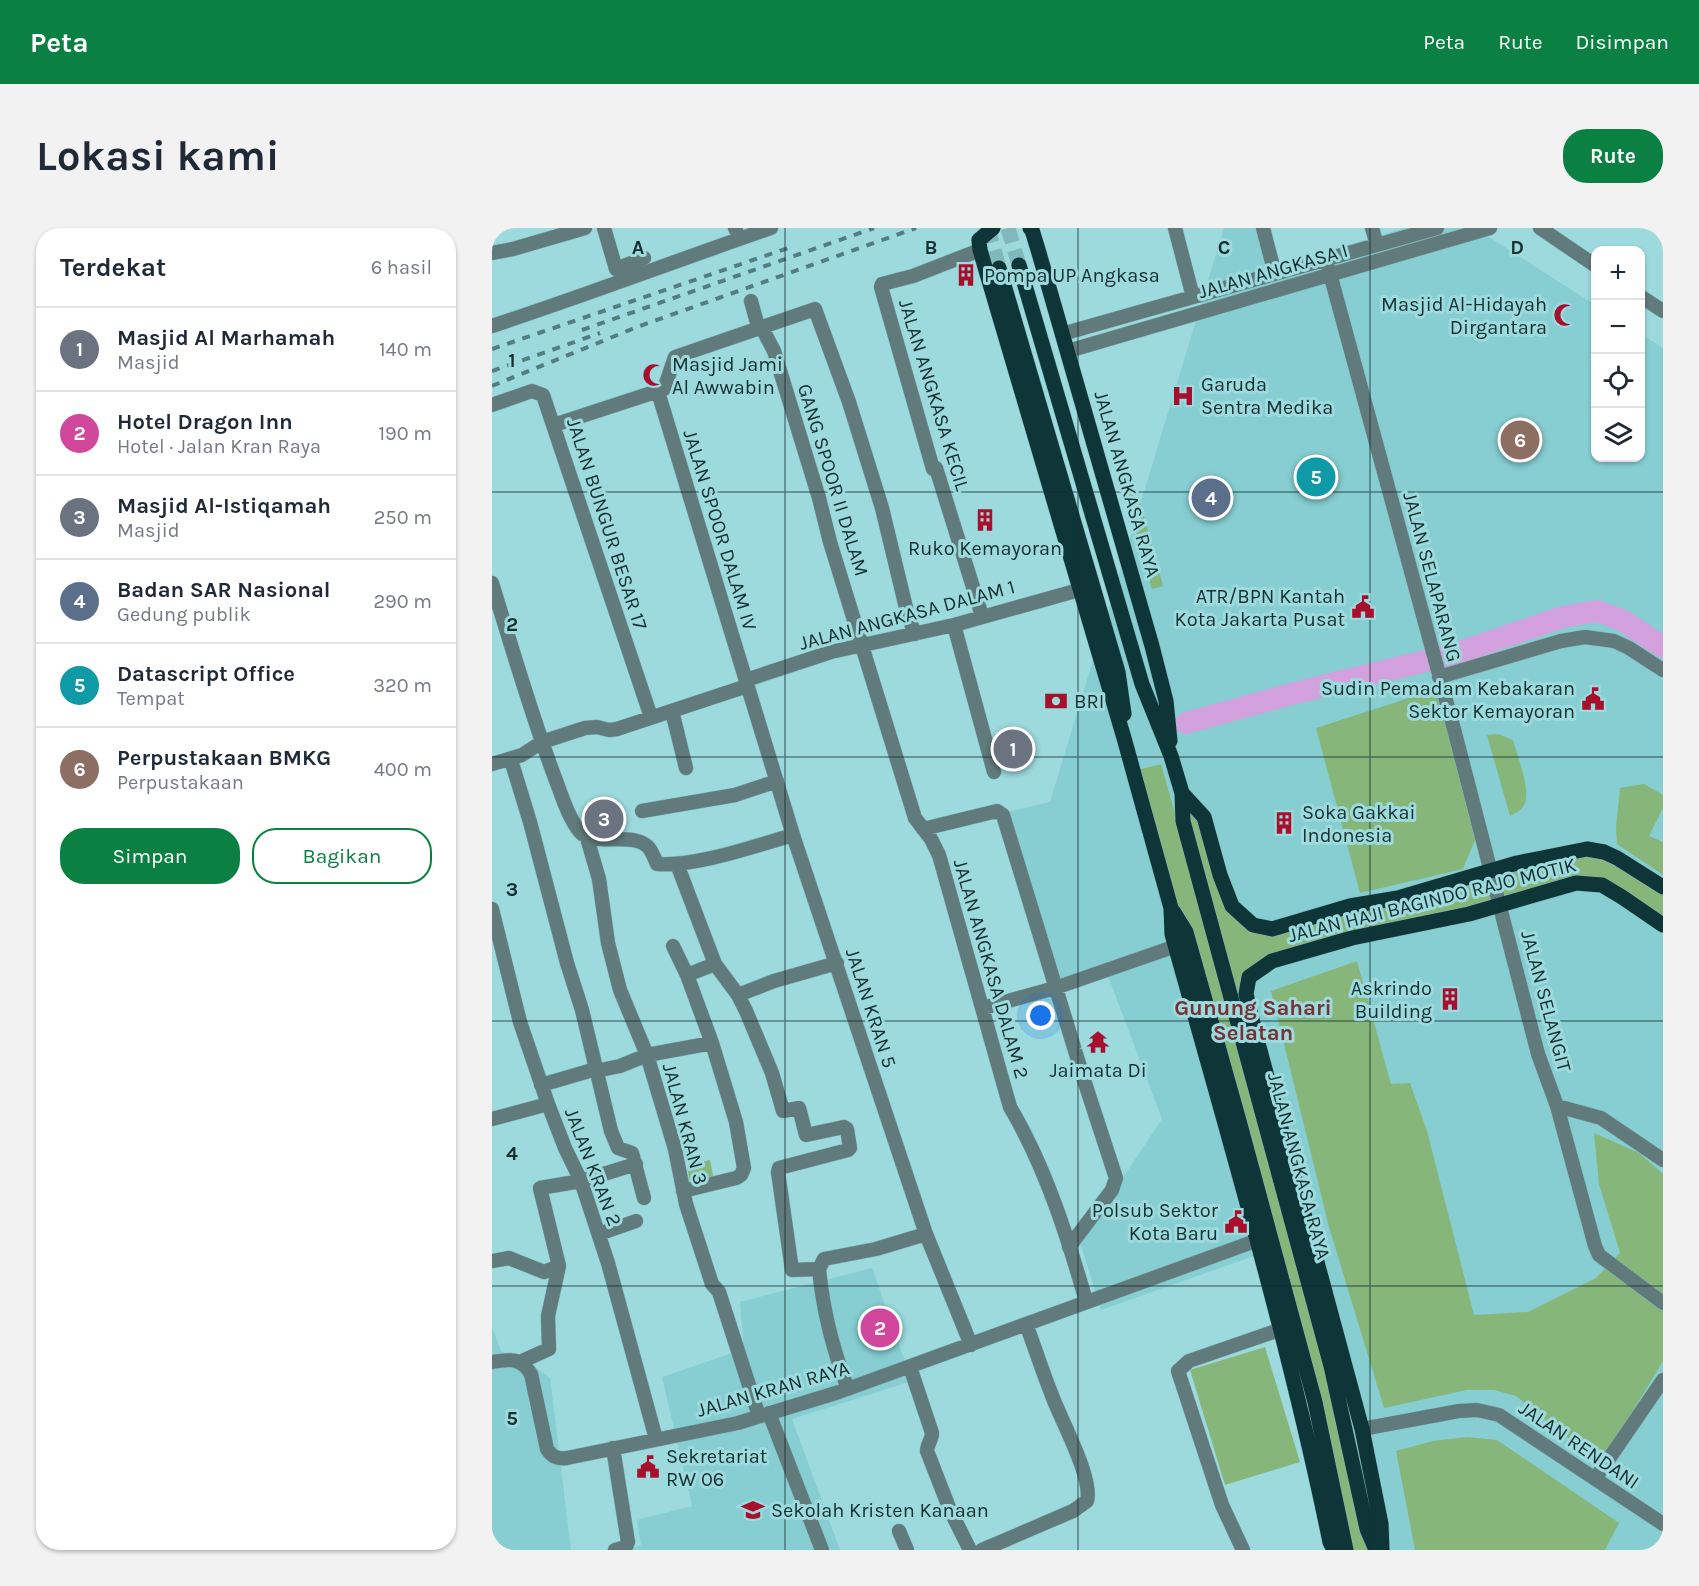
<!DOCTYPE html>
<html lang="id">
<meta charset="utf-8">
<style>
body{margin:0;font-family:Karla,sans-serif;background:#f2f2f3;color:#1f2937}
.controls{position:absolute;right:18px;top:18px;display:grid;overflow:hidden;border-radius:12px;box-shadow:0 2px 4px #0004}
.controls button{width:54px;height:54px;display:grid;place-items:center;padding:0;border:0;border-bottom:2px solid #e0e1e3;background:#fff;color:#1f2937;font:30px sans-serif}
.you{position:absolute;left:549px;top:788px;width:21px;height:21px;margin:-15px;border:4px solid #fff;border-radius:50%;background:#1a73e8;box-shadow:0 0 0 9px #1a73e833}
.badge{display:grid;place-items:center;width:39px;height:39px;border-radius:50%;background:#0b8043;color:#fff;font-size:20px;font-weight:700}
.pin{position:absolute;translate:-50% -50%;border:3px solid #fff;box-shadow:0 2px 6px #0006}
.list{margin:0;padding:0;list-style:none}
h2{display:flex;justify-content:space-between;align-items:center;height:78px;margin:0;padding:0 24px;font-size:26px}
h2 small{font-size:20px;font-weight:400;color:#747a83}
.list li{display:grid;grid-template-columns:39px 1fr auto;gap:18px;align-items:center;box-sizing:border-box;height:84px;padding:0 24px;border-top:2px solid #e0e1e3}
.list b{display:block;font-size:22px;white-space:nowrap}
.list p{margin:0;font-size:20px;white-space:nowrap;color:#747a83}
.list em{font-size:20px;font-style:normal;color:#747a83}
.actions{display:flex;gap:12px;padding:18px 24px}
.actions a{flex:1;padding:14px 0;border:2px solid #0b8043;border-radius:24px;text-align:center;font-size:21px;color:#0b8043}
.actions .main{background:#0b8043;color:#fff}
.icon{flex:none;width:33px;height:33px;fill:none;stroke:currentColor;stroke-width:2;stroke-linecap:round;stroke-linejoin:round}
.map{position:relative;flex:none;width:1171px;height:1322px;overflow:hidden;border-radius:24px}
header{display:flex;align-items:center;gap:36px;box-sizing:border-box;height:84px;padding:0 30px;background:#0b8043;color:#fff}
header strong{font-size:28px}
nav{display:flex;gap:33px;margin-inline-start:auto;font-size:21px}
.intro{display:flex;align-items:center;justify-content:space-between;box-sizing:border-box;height:144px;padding:0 36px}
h1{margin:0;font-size:42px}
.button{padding:15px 27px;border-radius:24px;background:#0b8043;color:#fff;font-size:21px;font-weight:700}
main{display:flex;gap:36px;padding:0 36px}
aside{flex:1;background:#fff;border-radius:24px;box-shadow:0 2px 4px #0004}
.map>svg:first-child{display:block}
.built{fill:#86ced1}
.green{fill:#86b67a}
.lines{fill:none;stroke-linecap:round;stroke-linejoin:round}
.river{stroke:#d2a1de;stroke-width:22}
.major-tunnel{stroke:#81b8bb;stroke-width:15;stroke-dasharray:15 8;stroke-linecap:butt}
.minor-casing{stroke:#81b8bb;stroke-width:15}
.major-casing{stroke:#81b8bb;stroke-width:16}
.minor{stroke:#617a7b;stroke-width:14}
.major{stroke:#0e3537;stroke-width:15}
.rail{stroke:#537e80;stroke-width:4;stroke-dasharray:8 8;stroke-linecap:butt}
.grid{fill:none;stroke:#163031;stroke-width:1.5;stroke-opacity:0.55}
.labels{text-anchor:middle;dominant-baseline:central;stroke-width:6;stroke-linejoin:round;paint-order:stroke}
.street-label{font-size:20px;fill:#163031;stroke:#9cdadd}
.poi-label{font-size:20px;fill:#163031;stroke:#9cdadd;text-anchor:start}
.quarter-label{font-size:22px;font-weight:bold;fill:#773033;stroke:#9cdadd}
.grid-label{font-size:20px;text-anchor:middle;font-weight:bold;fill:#163031;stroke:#9cdadd;stroke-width:6;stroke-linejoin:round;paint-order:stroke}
</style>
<header>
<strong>Peta</strong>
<nav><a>Peta</a><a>Rute</a><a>Disimpan</a></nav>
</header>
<div class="intro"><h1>Lokasi kami</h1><a class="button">Rute</a></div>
<main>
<aside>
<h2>Terdekat<small>6 hasil</small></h2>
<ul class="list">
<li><span class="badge" style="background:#6b7280">1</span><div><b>Masjid Al Marhamah</b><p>Masjid</p></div><em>140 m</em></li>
<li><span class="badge" style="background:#d1479c">2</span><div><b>Hotel Dragon Inn</b><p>Hotel · Jalan Kran Raya</p></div><em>190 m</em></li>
<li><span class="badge" style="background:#6b7280">3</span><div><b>Masjid Al-Istiqamah</b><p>Masjid</p></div><em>250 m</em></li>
<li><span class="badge" style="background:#5c6f8a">4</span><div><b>Badan SAR Nasional</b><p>Gedung publik</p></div><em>290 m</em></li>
<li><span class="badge" style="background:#0f9aa8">5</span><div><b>Datascript Office</b><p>Tempat</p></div><em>320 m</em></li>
<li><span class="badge" style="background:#8d6e63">6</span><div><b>Perpustakaan BMKG</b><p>Perpustakaan</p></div><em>400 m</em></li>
</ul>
<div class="actions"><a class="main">Simpan</a><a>Bagikan</a></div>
</aside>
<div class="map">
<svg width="1171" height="1322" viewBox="0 0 1171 1322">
<rect width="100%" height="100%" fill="#9cdadd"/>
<path class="built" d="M732,0H777L787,38L913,0H983L1103,77L1104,230H1148L1149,106L1171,120V1322H836L762,1028L609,1082L588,1014L670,891L616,748L573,763L516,584L558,574Z
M380,1040L420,1153L300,1191L348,1322H136L149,1317L145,1292L200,1278L170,1149L252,1121L248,1074Z
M0,1099L9,1123L41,1137L58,1150L79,1322H0Z"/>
<path class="green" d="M642,252L671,358L660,361L631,256Z
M945,461L983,612L971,641L868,665L824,500Z
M1006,506L1021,512C1025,527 1040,564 1032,577C1029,583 1024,585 1018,588L995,507Z
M669,536L708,674L690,565L712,589L740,678L780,701L1095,621L1171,657V697L1094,655L773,736L757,750L884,1322H854L824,1172L642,543Z
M1152,556L1171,567V580L1157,608L1171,614V647L1125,616L1124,599L1128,560Z
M865,733L899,856L918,855L935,903L982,1087L1036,1084L1104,1050L1128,1025L1107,956L1102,905L1147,925L1171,946V1133L1109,1236L1024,1168L1002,1162H975L892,1180L837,999L779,763Z
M218,932L222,952L198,956L195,937Z
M773,1119L808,1234L733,1257L698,1142Z
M975,1209L1005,1212L1127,1295L1113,1322H923L904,1223L941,1213Z"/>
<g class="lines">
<path class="river" d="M694,495L803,465L962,426L1071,389L1105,383L1130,392L1171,419"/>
<path class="major-tunnel" d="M496,0L507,40
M516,0L527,37"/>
<g class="minor-casing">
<path id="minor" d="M112,0L124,41L152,30
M243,0L244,2
M683,0L701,69
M771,0L783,46
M880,0L885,17
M1048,0L1104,38
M488,22L421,48L390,56L389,59L441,241L444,240L490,388
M0,25L21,21L93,0
M834,31L963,505L1046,826L1065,878L1103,1018L1107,1027L1171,1075
M1148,68L1171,83
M259,73L265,95L270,100L282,123L327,270L338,314L423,590L439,611L447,627L518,879C553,938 575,1007 594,1073
M0,98C94,67 186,32 279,0
M570,106L945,0
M576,123L998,0
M166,164L301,607L434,1006L479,1117
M0,177L40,163L51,167L159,489
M62,197L172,161L183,129L323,81L357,174L390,280L416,388L423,406
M0,355C20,420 39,486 63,550C70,568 76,589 88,604C103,620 142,602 157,620C160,624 163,631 165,636C203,639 263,618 301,607
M462,397L502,544
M947,449L1069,413L1093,409L1122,413L1137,420L1171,442
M254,452L339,424L462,397L587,362
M180,483L194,540
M19,532L38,594L75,735L90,782L119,903L126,920L140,925L152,970
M0,536L30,527L50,514L93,500L105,499L117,502L125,501L255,458
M150,583L243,567L285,553
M431,601L505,583L511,587L592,852L624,950L620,962L577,1019
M95,610L107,651L116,715L128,762L155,827L183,921L194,976L220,1056L227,1064L267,1188
M185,636L223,736L246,767L254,783L280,845L291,883L307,880L314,907L352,899L355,901L358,920L356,922L287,940L286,944L300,1042L327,1041C331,1083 341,1122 356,1161
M0,681L28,794L56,876L73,920L89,953L116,1035L164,1211
M195,747L223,736
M246,767L282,753L345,735
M491,780L563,760L684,718
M104,843L128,838L155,827L220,815L195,747L181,718
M49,857L104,841
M1065,878L1109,890L1171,932
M0,891L56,876
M89,953L144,936
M191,963L244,950L249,947L252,940L244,894L220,815
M107,1006L144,993
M0,1033L17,1030L52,1044L67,1038
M327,1041L332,1031L384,1021L434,1006
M0,1134C18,1131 29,1129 39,1146L55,1221C60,1229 65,1231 75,1230L246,1195L347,1164L766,1012
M28,1134L57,1121L56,1088L67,1038L48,960L89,953
M418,1139L440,1205C440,1212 435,1216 435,1223L458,1282L478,1322
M277,1185L330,1322
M870,1201L967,1183L985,1182L1007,1187L1171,1296
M121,1220L136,1314L134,1319L123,1322
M1103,1251L1171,1152
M407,1303L415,1322
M490,1322L581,1283L595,1273C601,1250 570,1194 561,1170C551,1145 543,1120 534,1096
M751,1322L730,1277L686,1143L697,1133L790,1101"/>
</g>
<g class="major-casing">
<path id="major" d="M501,0L487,12L488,22L632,510L679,680L680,706C736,908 796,1109 838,1314L842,1322
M538,0L540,2L547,25L660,418L674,473L678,513
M527,37L650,456L679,528L690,565L691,593L839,1138L875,1301L884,1322
M507,40L626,444L632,486
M690,565L712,589L728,647L740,678L761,697L780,701L858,678L906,670L1025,635L1095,621L1112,624L1125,630L1171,659
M681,683L694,704L746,889L823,1174L854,1322
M890,1322L889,1296L870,1201L763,804L754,766L757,749L780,733L860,710L977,686L1084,655L1110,657L1130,669L1171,697"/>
</g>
<use href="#minor" class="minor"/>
<use href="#major" class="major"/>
<path class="rail" d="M90,102L382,0
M0,121L302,18
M0,143L108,105
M0,158L145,99L424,0"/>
</g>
<path class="grid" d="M293,0V1322M586,0V1322M878,0V1322M0,264H1171M0,529H1171M0,793H1171M0,1058H1171"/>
<defs>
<g id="building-bare" transform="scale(1.8)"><path d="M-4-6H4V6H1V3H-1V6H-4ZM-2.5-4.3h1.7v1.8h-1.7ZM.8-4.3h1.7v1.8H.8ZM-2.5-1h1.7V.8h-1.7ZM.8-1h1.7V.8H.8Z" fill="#a70f2d" stroke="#9cdadd" stroke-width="2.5" paint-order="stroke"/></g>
<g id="mosque-bare" transform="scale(1.8)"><path d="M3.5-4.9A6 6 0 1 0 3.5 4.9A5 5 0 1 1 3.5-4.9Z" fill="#a70f2d" stroke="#9cdadd" stroke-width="2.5" paint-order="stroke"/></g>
<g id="hospital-bare" transform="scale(1.8)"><path d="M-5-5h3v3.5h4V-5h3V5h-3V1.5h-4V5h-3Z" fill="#a70f2d" stroke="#9cdadd" stroke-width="2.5" paint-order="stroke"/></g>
<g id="civic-bare" transform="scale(1.8)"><path d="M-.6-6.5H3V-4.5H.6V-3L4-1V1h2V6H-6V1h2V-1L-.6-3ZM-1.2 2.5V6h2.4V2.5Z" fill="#a70f2d" stroke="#9cdadd" stroke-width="2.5" paint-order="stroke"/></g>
<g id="bank-bare" transform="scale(1.8)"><path d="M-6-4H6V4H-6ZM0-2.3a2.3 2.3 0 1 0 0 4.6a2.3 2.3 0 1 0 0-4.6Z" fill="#a70f2d" stroke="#9cdadd" stroke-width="2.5" paint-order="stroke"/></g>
<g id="temple-bare" transform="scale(1.8)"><path d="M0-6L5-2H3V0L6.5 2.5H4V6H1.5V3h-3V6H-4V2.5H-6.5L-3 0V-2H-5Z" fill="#a70f2d" stroke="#9cdadd" stroke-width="2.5" paint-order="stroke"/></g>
<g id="school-bare" transform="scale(1.8)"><path d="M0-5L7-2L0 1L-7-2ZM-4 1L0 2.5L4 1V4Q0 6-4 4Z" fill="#a70f2d" stroke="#9cdadd" stroke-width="2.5" paint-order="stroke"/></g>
</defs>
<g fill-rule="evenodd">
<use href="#building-bare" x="474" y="47"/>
<use href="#mosque-bare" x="1073" y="87"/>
<use href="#mosque-bare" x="162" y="147"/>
<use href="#hospital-bare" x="691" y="168"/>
<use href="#building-bare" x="493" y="292"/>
<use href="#civic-bare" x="871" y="379"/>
<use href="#civic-bare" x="1101" y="471"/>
<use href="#bank-bare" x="564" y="473"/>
<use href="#building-bare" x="792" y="595"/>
<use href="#building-bare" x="958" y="771"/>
<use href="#temple-bare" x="606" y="814"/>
<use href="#civic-bare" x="744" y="994"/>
<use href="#civic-bare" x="156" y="1239"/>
<use href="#school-bare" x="261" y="1282"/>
</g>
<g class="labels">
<g class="street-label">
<text transform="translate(781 43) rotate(-16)">JALAN ANGKASA I</text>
<text transform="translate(442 167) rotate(73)">JALAN ANGKASA KECIL</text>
<text transform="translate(341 252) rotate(73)">GANG SPOOR II DALAM</text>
<text transform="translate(635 256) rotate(74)">JALAN ANGKASA RAYA</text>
<text transform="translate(115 296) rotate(72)">JALAN BUNGUR BESAR 17</text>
<text transform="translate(228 302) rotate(73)">JALAN SPOOR DALAM IV</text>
<text transform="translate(940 349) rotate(75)">JALAN SELAPARANG</text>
<text transform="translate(415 387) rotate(-15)">JALAN ANGKASA DALAM 1</text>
<text transform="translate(940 672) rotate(-14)">JALAN HAJI BAGINDO RAJO MOTIK</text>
<text transform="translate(499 741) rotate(74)">JALAN ANGKASA DALAM 2</text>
<text transform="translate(1054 773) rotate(75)">JALAN SELANGIT</text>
<text transform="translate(379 780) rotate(72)">JALAN KRAN 5</text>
<text transform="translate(193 896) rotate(75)">JALAN KRAN 3</text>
<text transform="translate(807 938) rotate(75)">JALAN ANGKASA RAYA</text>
<text transform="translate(101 939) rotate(69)">JALAN KRAN 2</text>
<text transform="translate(281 1161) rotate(-16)">JALAN KRAN RAYA</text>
<text transform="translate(1087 1217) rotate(34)">JALAN RENDANI</text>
</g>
<g class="poi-label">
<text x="492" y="47">Pompa UP Angkasa</text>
<text x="1055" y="76" text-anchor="end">Masjid Al-Hidayah<tspan x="1055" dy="23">Dirgantara</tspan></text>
<text x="180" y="136">Masjid Jami<tspan x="180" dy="23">Al Awwabin</tspan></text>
<text x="709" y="156">Garuda<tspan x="709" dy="23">Sentra Medika</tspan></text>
<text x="493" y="320" text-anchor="middle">Ruko Kemayoran</text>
<text x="853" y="368" text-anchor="end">ATR/BPN Kantah<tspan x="853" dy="23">Kota Jakarta Pusat</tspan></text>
<text x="1083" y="460" text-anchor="end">Sudin Pemadam Kebakaran<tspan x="1083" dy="23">Sektor Kemayoran</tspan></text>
<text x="582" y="473">BRI</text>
<text x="810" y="584">Soka Gakkai<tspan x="810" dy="23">Indonesia</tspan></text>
<text x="940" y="760" text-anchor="end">Askrindo<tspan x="940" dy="23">Building</tspan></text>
<text x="606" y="842" text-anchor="middle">Jaimata Di</text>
<text x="726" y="982" text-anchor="end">Polsub Sektor<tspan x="726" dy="23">Kota Baru</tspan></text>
<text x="174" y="1228">Sekretariat<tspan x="174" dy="23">RW 06</tspan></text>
<text x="279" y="1282">Sekolah Kristen Kanaan</text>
</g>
<g class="quarter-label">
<text x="761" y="780">Gunung Sahari<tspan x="761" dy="25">Selatan</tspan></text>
</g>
</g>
<g class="grid-label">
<text x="146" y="26">A</text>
<text x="439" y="26">B</text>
<text x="732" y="26">C</text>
<text x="1025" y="26">D</text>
<text x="20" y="139">1</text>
<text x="20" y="403">2</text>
<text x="20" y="668">3</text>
<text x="20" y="932">4</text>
<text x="20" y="1197">5</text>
</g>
</svg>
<div class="controls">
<button>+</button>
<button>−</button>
<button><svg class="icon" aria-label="locate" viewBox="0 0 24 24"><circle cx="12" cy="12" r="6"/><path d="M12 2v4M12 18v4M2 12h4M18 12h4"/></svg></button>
<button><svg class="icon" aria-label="layers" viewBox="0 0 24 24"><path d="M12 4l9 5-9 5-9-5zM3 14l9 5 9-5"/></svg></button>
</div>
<div class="you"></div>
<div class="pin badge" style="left:521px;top:521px;background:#6b7280">1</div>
<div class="pin badge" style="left:388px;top:1100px;background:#d1479c">2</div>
<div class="pin badge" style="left:112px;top:591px;background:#6b7280">3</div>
<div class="pin badge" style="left:719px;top:270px;background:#5c6f8a">4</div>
<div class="pin badge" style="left:824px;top:249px;background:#0f9aa8">5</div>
<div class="pin badge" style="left:1028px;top:212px;background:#8d6e63">6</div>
</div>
</main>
